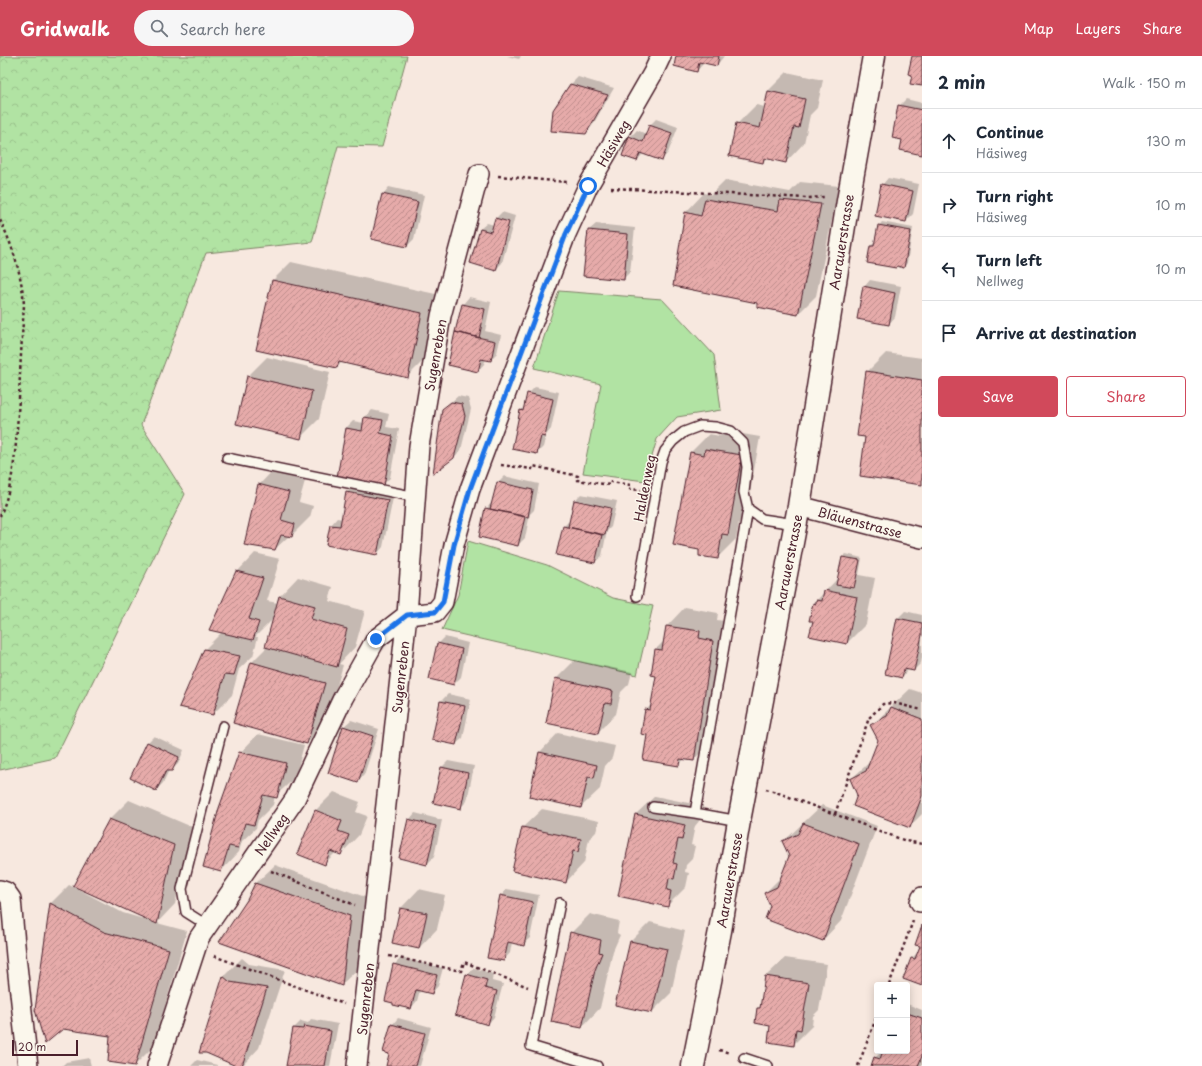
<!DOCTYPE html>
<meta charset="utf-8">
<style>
body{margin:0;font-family:"Playpen Sans",sans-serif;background:#f6f6f7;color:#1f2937}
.controls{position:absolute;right:12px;bottom:12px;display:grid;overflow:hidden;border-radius:4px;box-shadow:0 2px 10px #0003}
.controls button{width:36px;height:36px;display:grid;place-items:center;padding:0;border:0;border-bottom:1px solid #e0e1e3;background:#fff;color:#1f2937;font:20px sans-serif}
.scale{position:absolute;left:12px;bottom:10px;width:66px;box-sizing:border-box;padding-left:4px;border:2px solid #4a1f2b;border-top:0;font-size:11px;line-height:14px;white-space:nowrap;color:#4a1f2b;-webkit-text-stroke:3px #fbf7ec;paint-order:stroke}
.stop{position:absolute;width:12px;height:12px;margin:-9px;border:3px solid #1a73e8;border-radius:50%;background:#fff}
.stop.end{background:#1a73e8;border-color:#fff;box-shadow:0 1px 4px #0008}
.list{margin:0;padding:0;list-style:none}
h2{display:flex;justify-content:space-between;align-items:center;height:52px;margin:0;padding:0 16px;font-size:17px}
h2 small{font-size:13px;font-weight:400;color:#747a83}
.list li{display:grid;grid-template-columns:26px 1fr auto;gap:12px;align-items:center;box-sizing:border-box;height:64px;padding:0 16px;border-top:1px solid #e0e1e3}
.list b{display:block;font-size:15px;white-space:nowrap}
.list p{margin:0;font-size:13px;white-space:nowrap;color:#747a83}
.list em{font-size:13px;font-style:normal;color:#747a83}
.actions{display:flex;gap:8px;padding:12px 16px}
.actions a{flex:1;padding:9px 0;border:1px solid #d1495b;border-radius:4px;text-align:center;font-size:14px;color:#d1495b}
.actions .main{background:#d1495b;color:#fff}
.icon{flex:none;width:22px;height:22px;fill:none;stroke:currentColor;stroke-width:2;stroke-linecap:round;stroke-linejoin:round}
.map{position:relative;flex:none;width:922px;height:1010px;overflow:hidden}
header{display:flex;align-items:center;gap:24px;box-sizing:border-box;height:56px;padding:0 20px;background:#d1495b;color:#fff}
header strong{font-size:19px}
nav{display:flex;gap:22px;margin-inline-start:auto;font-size:14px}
.search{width:280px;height:36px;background:#f6f6f7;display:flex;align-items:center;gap:10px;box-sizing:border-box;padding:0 14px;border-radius:22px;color:#747a83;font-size:15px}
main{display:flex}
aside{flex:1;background:#fff}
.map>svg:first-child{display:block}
.grass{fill:#b1e3a3;stroke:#7e8167}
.forest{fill:url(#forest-crowns);stroke:#7e8167}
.shadow{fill:#0003;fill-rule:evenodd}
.building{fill:url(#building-hatch);stroke:#4a1f2b}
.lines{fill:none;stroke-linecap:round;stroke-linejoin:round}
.lane-casing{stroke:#4a1f2b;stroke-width:12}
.street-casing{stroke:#4a1f2b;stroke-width:22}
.secondary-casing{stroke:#4a1f2b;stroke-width:25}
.path{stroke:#4a1f2b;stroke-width:2.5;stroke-dasharray:3 3;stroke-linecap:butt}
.lane{stroke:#fbf7ec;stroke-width:9}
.street{stroke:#fbf7ec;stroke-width:19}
.secondary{stroke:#fbf7ec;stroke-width:22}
.route{stroke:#1a73e8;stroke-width:5}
.labels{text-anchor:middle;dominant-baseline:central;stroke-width:3;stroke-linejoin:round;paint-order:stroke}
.street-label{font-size:13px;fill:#4a1f2b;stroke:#fbf7ec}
</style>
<header>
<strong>Gridwalk</strong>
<div class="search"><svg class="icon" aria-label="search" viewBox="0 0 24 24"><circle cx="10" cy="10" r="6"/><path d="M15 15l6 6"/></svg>Search here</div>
<nav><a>Map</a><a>Layers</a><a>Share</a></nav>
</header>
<main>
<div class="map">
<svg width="922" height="1010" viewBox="0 0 922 1010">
<defs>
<pattern id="forest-crowns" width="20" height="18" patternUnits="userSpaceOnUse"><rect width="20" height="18" fill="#b1e3a3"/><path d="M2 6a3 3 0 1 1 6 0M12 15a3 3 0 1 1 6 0" fill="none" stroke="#9ac28c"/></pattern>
<pattern id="building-hatch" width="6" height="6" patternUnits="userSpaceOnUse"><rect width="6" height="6" fill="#e6abaa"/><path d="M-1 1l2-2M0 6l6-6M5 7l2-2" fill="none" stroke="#bc8b8b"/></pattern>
</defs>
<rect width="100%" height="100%" fill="#f7e8df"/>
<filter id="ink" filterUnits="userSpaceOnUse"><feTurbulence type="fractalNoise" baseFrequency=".025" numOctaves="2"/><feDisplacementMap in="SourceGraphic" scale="8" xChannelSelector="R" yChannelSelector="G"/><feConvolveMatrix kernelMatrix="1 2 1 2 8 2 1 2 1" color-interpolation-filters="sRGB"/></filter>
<g filter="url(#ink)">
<path class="grass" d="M559,235L662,243L714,299L721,354L677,361L657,383L645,425L583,417L601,328L534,312Z
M468,485L547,509L613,542L653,550L637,619L442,574L458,539Z"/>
<path class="forest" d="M0,0H407L382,91L338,90L312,186L206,197L141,369L185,438L55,702L0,714Z"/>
<path class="shadow" d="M507,0H521L519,3Z
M678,0H724L717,9L704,6L703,8L697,15Z
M787,16L823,24L817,52L810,59L804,87L786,106L767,102L763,106L737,68L756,49L765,51L768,35Z
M578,21L614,32L592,70L585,77L554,54L571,28Z
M906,43L922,47V98L903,83L899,50Z
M656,63L678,71L668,97L661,104L644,97L637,104L630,81L637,74L646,78L650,69Z
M888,122L919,128L913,158L906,165L882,129Z
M725,124L790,136L800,126L839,130L816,240L798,258L759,246L674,229L686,156L704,137L710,139Z
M389,131L424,139L414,183L407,190L373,182L383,138Z
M502,156L515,160L502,207L495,214L480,173L487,167L494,169L495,163Z
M882,166L913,172L907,207L904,211L898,209L896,211L871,190L874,187H876L879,170Z
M596,168L635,172L630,216L623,223L589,174Z
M291,206L440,239L426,302L408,320L342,306L337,311L258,293L273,224Z
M870,224L901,230L895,261L889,268L864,231Z
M469,241L491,246L485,275L501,279L497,297L490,304L486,303L484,308L478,315L450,309L463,248Z
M886,297L922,302V428L866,380L867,316Z
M267,301L330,316L319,363L300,382L237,367L248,320Z
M535,331L559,336L551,373L546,379L543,391L537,397L521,354L526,350L528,338Z
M458,340L468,342L471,353L461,394L454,401L443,353Z
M372,354L389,358L386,371L399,373L390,422L383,428L338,420L346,372L353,365L364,367L365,361Z
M725,375L760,381L746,459L739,466L736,483L717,502L691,396L709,378L720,380Z
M277,410L307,418L299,446L313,450L310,461L291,480H289L275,493L259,429Z
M504,420L539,428L534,454L530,458L525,482L518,489L486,453L493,445L498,426Z
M354,430L394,437L383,491L377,498L327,488L331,469L337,462L342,463L347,436Z
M581,438L617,445L611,471L607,475L602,500L595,506L564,470L570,464L575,444Z
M255,497L280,503L267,545L278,547L280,540L298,521L333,531L329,545L365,555L355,591L339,608L343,609L326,668L307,687L251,607L268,590L274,562L255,581H258L253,600L239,613L232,639L213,658L181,650L205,593L222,576L237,516Z
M846,498L862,502L859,519L875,522L866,568L847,587L814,565V547L839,521L843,501Z
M685,551L718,557L717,564L731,566L712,686L693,704L685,703L678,709L648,679L646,654L653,647L657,619L656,593L664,585L667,570Z
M905,555L922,559V601L921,607L914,614H908L902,621L886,618L898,562Z
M445,581L468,587L461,621L454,628L438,588Z
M575,604L632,616L629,628L621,636L616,658L597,677L556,623Z
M910,633L922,637V758L910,770L859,739L851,723L872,704L879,684L872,669Z
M448,638L471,643L463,682L456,688L433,683L441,645Z
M351,664L379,673L364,719L357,726L329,717L344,670Z
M558,677L615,690L612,702L605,710L600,733L581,751L540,696Z
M258,678L304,689L295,722L275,740L273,749L258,764L256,772L242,785L239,796L221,815L240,697Z
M154,680L184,694L178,708L171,714H169L163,727L156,734L147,687Z
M448,705L474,710L467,745L460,752L441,712Z
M334,736L360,746L356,756L367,760L359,779L341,798L336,796L324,808L315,755Z
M655,740L703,750L700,764L695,770L691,789L695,790L692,803L686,809L685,816L689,817L686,831L667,850L619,839L636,758Z
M129,744L192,771L175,848L157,867L187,875L153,991L134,1010L111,979L36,954L51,847L69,829L73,831L110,763ZM79,832L148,863L147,864L123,857L78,833Z
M822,749L877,770L841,865L823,884L765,837L782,820L790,800L783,786Z
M542,753L599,765L596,776L589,783L584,807L566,826L514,814L523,771Z
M415,757L442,764L434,801L427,808L409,764Z
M275,809L368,842L361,910L342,928L248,845L256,827Z
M419,833L445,839L437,873L419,892L393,887L401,852Z
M507,833L539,839L530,882L523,888L512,886L510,897L504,904L501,840Z
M590,858L619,865L617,877L620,879L613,895L600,952L582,971L571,877Z
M650,866L685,875L671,937L652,956L617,948L631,885Z
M922,872V929L912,902L919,895L921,890Z
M242,902L249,908L285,914L259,992L242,1010H239L223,921Z
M401,902L443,912L438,930L432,937L420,934L417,945L411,952L394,909Z
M785,902L827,908L819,954L813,960L812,970L793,989L771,969L758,952L762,949L766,920Z
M474,912L493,918L492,925L503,928L494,961L488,968L467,919Z
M907,948L922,954V1010H872L875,1002L882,995H907Z
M398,962L431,971L420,1010H387L391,997L392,969Z
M311,963L338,968L330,1010H287L294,972L301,965L308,967Z
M89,1002L91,1010H62L66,1006Z
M197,1004L217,1009V1010H191Z"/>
<path class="building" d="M676,0H719L717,10L699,6L697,16L674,10Z
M912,0H922V30L910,28L912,19L908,18Z
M570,28L608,39L586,78L551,75L553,54Z
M768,35L805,43L799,72L794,71L786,107L764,102L763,107L729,100L736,67L760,72Z
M898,49L922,54V99L900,94L902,84L892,82Z
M649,69L672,77L662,105L640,97L637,105L622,100L629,80L643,86Z
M881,128L913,135L906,166L875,160Z
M382,138L418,146L407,191L371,183Z
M705,143L778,155L780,144L821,148L798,259L757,251V247L673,230L685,156L701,160Z
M495,162L509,166L496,215L470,207L480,173L491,176Z
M878,169L911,175L904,212L897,210L896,212L867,207L870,190H874Z
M588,174L628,178L624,224L583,220Z
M272,224L422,257L408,322L339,306L337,312L256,294Z
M863,230L895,237L889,269L857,263Z
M462,248L485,253L479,282L455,276Z
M455,276L495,285L491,305L481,303L478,316L448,309Z
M866,315L922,324V429L860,420L865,381L857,380Z
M247,320L312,335L301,383L236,368Z
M527,337L553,343L545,381L541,380L537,398L512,393L520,354L523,355Z
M451,346L462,348L465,360L454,402L433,418L442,353Z
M364,361L383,364L380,377L393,380L384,430L337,421L346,372L362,375Z
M705,393L742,399L728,479L722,478L718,503L699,500V494L673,489L690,396L704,399Z
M497,426L533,434L528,461L490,453Z
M258,428L289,436L281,464L295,468L292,481L281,479L275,494L244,489Z
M346,436L388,444L377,499L326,489L330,469L340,470Z
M574,444L611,452L605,479L568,471Z
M485,452L525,461L518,490L479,481Z
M563,470L602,479L595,507L556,499Z
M842,501L860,504L854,532L836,529Z
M236,515L263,522L249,563L259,566L253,584L209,574Z
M824,534L857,541L847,588L809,580L813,565H809L813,547L816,548V544L822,545Z
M279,540L315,550L311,563L347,573L337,611L265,591Z
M897,562L922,567V579L914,615L904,613L902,622L885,618Z
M666,570L700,575L699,582L713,585L694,705L680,703L679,710L643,704L647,679L641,678L645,653L650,654L656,620L651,619L655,593L662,594Z
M437,587L462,593L454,629L429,623Z
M204,593L240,600L234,619L225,618L213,659L179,651Z
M251,606L325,627L307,688L233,667Z
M555,622L613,635L611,648L605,647L598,678L546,667Z
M440,645L465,650L456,689L432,684Z
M891,651L922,663V740L910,772L853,750L857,739L850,723L866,715L878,684L870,669L887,660Z
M343,670L373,680L358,727L328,717Z
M147,686L179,701L172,715H166L156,735L130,722Z
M239,696L286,707L277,742L263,739L254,769L245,767L238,792L229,790L221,816L203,811L219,752Z
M539,696L597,709L594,722L588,721L581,752L529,741Z
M441,711L468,717L461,753L433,747Z
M315,754L342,765L338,775L349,779L341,799L330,795L325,809L297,798Z
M635,758L685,769L682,784L678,783L673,807L677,808L674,823L669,822L667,834L671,835L668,851L618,840Z
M109,763L174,789L157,868L73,830Z
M408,763L436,770L427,809L399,802Z
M803,767L859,788L823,885L765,863L770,850L764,837L777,831L789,800L782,785L798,778Z
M522,771L581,783L578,796L573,795L566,827L512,815Z
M255,827L350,860L342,930L219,886L247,844Z
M500,839L533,846L524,890L508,886L504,905L487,902Z
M50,847L104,876L169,893L135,1010L108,1006L110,980L63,973L45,988L35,954Z
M400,852L427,857L419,893L392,887Z
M922,869V930L903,923L911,902L915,903L920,890L915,889Z
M570,876L601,884L599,896L602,897L595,914L582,972L551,966Z
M630,885L667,893L652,957L615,949Z
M393,908L437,919L432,938L416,934L411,953L393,949V947L385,945Z
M466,918L487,924L485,932L497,935L488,969L455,959Z
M223,920L230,926L267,932L242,1010H236L206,997H199Z
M765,920L809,927L801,974L796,973L794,990L768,986L770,970L755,967L757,952H760Z
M907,957L922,962V1000L918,1010H871L874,1001L880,1003L883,995H907Z
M391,968L425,977L416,1010H386L389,998L383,996Z
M304,970L331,975L325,1010H286L293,972L303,973Z"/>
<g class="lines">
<g class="lane-casing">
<path id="lane" d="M227,402L416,441
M637,540L661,406L665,395L673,385L684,376L700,370L716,371L731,375L743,387L747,411L744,436L748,453L762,463L795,468
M653,751L695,757
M739,765L695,757L748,453
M560,847L531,990L597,1010
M208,870L186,856L182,833L223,670
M744,1002L768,1010"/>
</g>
<g class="street-casing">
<path id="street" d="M799,450L922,482
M0,834L6,836L11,843L16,900L28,1010
M920,846L922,841
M157,1010L199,882L295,743L343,642L376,583L407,559L435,556L443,546L454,489L470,433L566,178L588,130L653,17L661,0
M357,1010L407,559L419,390L441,260L479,118"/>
</g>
<g class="secondary-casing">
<path id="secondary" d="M693,1010L720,875L739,765L799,450L848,145L874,0"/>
</g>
<path class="path" d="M498,120L567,126
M611,132L807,142L826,141
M0,164C13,190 22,220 24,249C22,281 20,312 19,343C16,383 16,423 0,460
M501,409L532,413L533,410L578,420L577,424L610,429L611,426L631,429L630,433L641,434
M766,733L776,736L906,785L922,788
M835,758L869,662L883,648L894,647L922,654
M271,815L355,849
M214,900L344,948
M389,900L461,915L464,906L528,931
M889,929L913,865
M719,994L730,997
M858,1010L877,960"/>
<use href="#lane" class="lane"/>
<use href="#street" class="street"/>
<use href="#secondary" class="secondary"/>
</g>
</g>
<g class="lines" filter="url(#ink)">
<path class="route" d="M376,583L407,559L435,556L443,546L454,489L470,433L566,178L588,130"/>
</g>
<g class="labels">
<g class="street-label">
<text transform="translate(613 87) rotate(-60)">Häsiweg</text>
<text transform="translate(841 186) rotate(-81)">Aarauerstrasse</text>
<text transform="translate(435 299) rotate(-80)">Sugenreben</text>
<text transform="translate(644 432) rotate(-79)">Haldenweg</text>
<text transform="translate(860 466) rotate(15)">Bläuenstrasse</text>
<text transform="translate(788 506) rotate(-79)">Aarauerstrasse</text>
<text transform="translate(400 621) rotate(-84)">Sugenreben</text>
<text transform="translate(271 778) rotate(-55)">Nellweg</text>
<text transform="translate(729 824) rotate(-80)">Aarauerstrasse</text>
<text transform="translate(365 943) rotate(-84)">Sugenreben</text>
</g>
</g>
</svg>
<div class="controls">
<button>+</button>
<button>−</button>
</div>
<div class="scale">20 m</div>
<div class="stop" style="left:588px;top:130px"></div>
<div class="stop end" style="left:376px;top:583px"></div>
</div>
<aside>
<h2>2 min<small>Walk · 150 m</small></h2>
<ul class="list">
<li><svg class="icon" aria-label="ahead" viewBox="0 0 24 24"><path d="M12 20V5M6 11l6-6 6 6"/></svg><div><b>Continue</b><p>Häsiweg</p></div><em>130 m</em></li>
<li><svg class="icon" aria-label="right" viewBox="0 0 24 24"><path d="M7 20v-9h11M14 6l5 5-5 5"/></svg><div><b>Turn right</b><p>Häsiweg</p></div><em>10 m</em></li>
<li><svg class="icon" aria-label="left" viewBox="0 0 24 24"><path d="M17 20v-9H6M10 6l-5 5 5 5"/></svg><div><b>Turn left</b><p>Nellweg</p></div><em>10 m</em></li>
<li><svg class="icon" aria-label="arrive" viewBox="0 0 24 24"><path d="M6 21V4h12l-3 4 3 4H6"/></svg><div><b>Arrive at destination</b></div></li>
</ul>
<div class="actions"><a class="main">Save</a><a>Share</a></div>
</aside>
</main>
